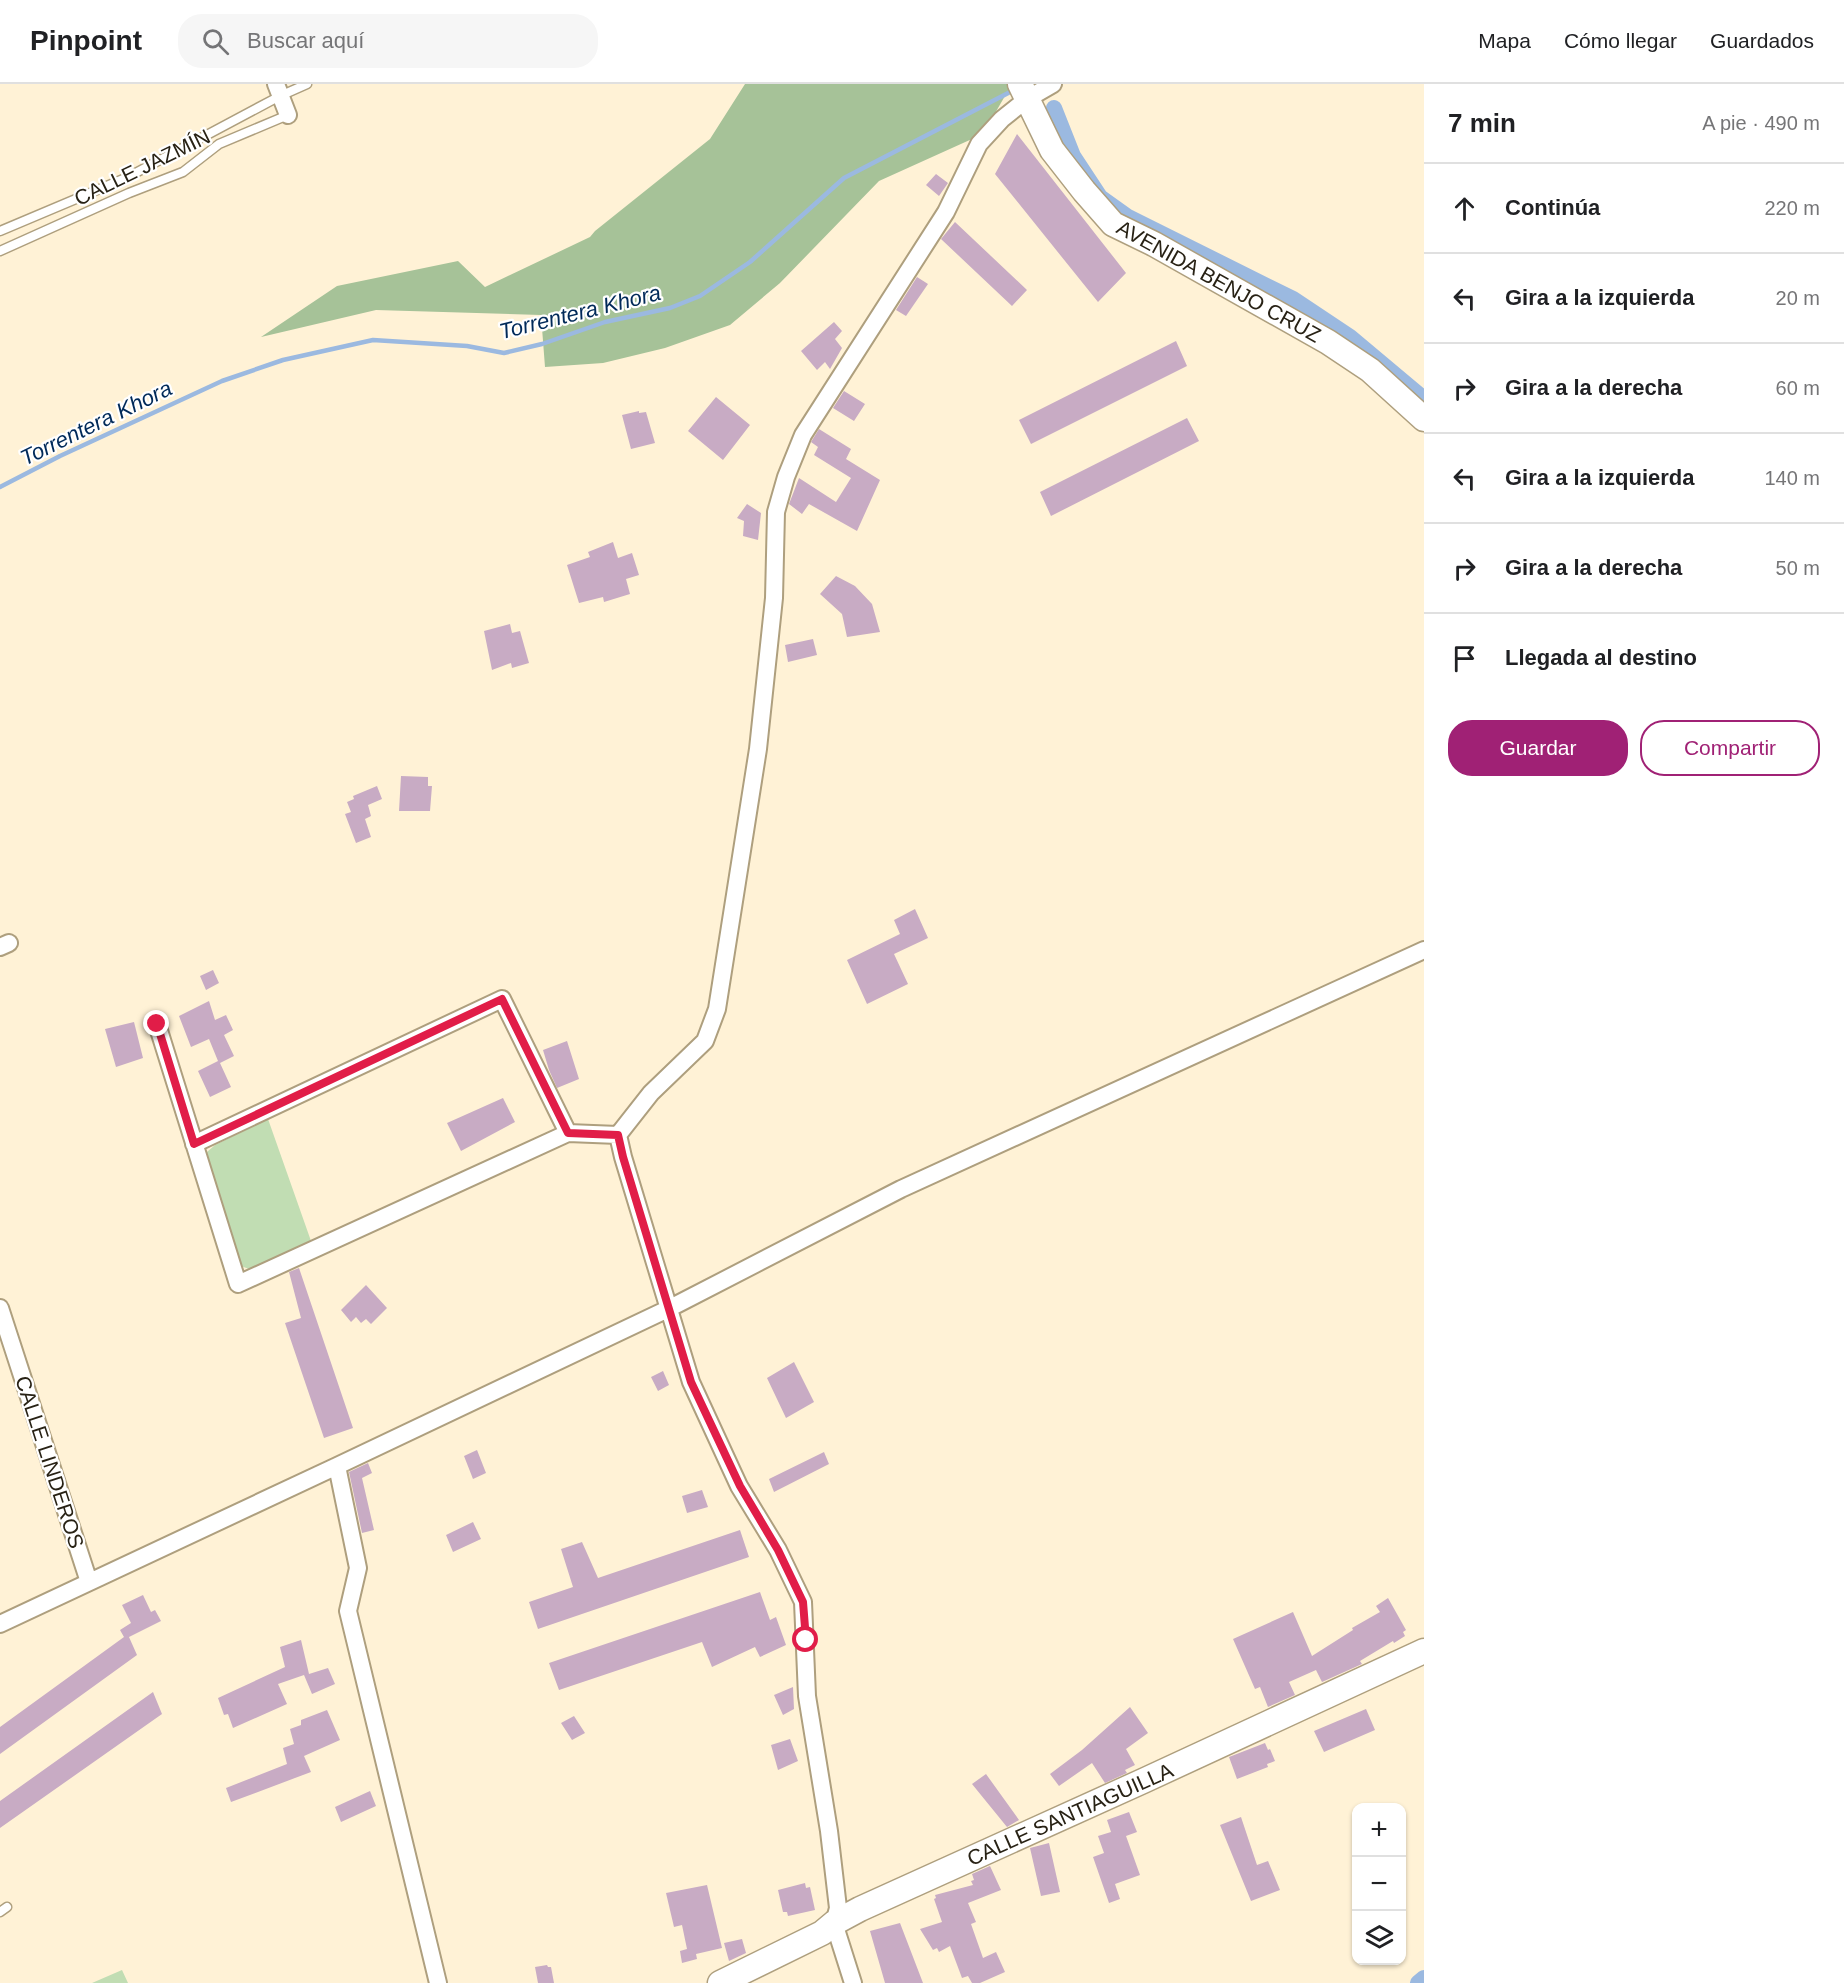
<!DOCTYPE html>
<html lang="es">
<meta charset="utf-8">
<style>
body{margin:0;font-family:Helvetica,sans-serif;background:#f6f6f6;color:#202124}
.controls{position:absolute;right:18px;bottom:18px;display:grid;overflow:hidden;border-radius:12px;box-shadow:0 2px 4px #0004}
.controls button{width:54px;height:54px;display:grid;place-items:center;padding:0;border:0;border-bottom:2px solid #e0e0e0;background:#fff;color:#202124;font:30px sans-serif}
.stop{position:absolute;width:18px;height:18px;margin:-14px;border:4px solid #e11d48;border-radius:50%;background:#fff}
.stop.end{background:#e11d48;border-color:#fff;box-shadow:0 2px 6px #0008}
.list{margin:0;padding:0;list-style:none}
h2{display:flex;justify-content:space-between;align-items:center;height:78px;margin:0;padding:0 24px;font-size:26px}
h2 small{font-size:20px;font-weight:400;color:#757577}
.list li{display:grid;grid-template-columns:39px 1fr auto;gap:18px;align-items:center;box-sizing:border-box;height:90px;padding:0 24px;border-top:2px solid #e0e0e0}
.list b{display:block;font-size:22px;white-space:nowrap}
.list em{font-size:20px;font-style:normal;color:#757577}
.actions{display:flex;gap:12px;padding:18px 24px}
.actions a{flex:1;padding:14px 0;border:2px solid #a02175;border-radius:24px;text-align:center;font-size:21px;color:#a02175}
.actions .main{background:#a02175;color:#fff}
.icon{flex:none;width:33px;height:33px;fill:none;stroke:currentColor;stroke-width:2;stroke-linecap:round;stroke-linejoin:round}
.map{position:relative;flex:none;width:1424px;height:1899px;overflow:hidden}
header{display:flex;align-items:center;gap:36px;box-sizing:border-box;height:84px;padding:0 30px;background:#fff;border-bottom:2px solid #e0e0e0}
header strong{font-size:28px}
nav{display:flex;gap:33px;margin-inline-start:auto;font-size:21px}
.search{width:420px;height:54px;background:#f6f6f6;display:flex;align-items:center;gap:15px;box-sizing:border-box;padding:0 21px;border-radius:24px;color:#757577;font-size:22px}
main{display:flex}
aside{flex:1;background:#fff}
.map>svg:first-child{display:block}
.green{fill:#c1ddb3}
.forest{fill:#a6c298}
.lines{fill:none;stroke-linecap:round;stroke-linejoin:round}
.stream{stroke:#9bb9e0;stroke-width:4.5}
.canal{stroke:#9bb9e0;stroke-width:16}
.building{fill:#c8abc4}
.lane-casing{stroke:#ae9f7e;stroke-width:11}
.street-casing{stroke:#ae9f7e;stroke-width:20}
.secondary-casing{stroke:#ae9f7e;stroke-width:27}
.lane{stroke:#fff;stroke-width:8}
.street{stroke:#fff;stroke-width:16}
.secondary{stroke:#fff;stroke-width:24}
.route{stroke:#e11d48;stroke-width:8}
.labels{text-anchor:middle;dominant-baseline:central;stroke-width:4.5;stroke-linejoin:round;paint-order:stroke}
.street-label{font-size:21px;fill:#282215;stroke:#fff}
.water-label{font-size:22px;font-style:italic;fill:#012a59;stroke:#fff}
</style>
<header>
<strong>Pinpoint</strong>
<div class="search"><svg class="icon" aria-label="search" viewBox="0 0 24 24"><circle cx="10" cy="10" r="6"/><path d="M15 15l6 6"/></svg>Buscar aquí</div>
<nav><a>Mapa</a><a>Cómo llegar</a><a>Guardados</a></nav>
</header>
<main>
<div class="map">
<svg width="1424" height="1899" viewBox="0 0 1424 1899">
<rect width="100%" height="100%" fill="#fff2d6"/>
<path class="green" d="M268,1035L311,1157L249,1185L241,1182L207,1078V1068L215,1061Z
M122,1886L128,1899H92Z"/>
<path class="forest" d="M745,0H1007L1009,5L983,50L879,97L780,199L730,241L665,264L603,279L545,283L541,231L376,226L261,253L337,202L458,177L485,203L590,153L595,147L710,55Z"/>
<g class="lines">
<path class="stream" d="M0,403L60,372L222,297L283,276L373,256L467,262L504,269L542,260L605,238L670,224L700,212L750,178L844,94L1014,6"/>
<path class="canal" d="M1054,24L1073,72L1100,113L1128,133L1293,215L1350,253L1424,315
M1418,1899L1424,1894"/>
</g>
<path class="building" d="M1017,50L1126,189L1098,218L995,90Z
M936,90L948,99L939,112L926,101Z
M955,138L1027,206L1012,222L941,155Z
M917,193L928,200L906,232L896,226Z
M834,238L842,247L835,255L842,264L830,285L825,278L817,286L801,267Z
M1176,257L1187,282L1031,360L1019,336Z
M844,307L865,320L854,337L833,324Z
M716,313L750,341L723,376L688,347Z
M639,327V329L646,328L655,359L631,365L622,331Z
M1187,334L1199,357L1051,432L1040,408Z
M819,345L851,365L846,375L880,396L857,447L809,420L802,430L789,420L799,394L836,418L851,394L814,371L818,363L811,358Z
M747,420L761,429L758,456L743,452L744,437L737,434Z
M613,458L618,474L632,469L639,491L626,495L630,510L604,518L603,513L579,519L567,481L590,473L588,468Z
M836,492L855,502L872,520L880,548L847,553L842,530L820,510Z
M510,540L512,549L520,547L529,579L512,584L511,579L492,586L484,547Z
M813,555L817,571L788,578L785,561Z
M401,692L428,693V702H432L430,727H399Z
M377,702L382,715L368,721L371,732L365,735L371,753L356,759L345,730L351,728L347,718L354,715L353,712Z
M915,825L928,854L894,870L908,900L867,920L847,876L900,850L894,836Z
M213,886L219,899L206,906L200,892Z
M209,917L215,936L226,931L233,946L224,951L234,972L220,979L231,1003L210,1013L198,987L218,977L209,955L191,963L179,932Z
M134,938L143,974L116,983L105,945Z
M567,957L579,995L557,1004L549,986L543,966Z
M503,1014L515,1038L461,1067L447,1039Z
M299,1184L353,1344L324,1354L285,1239L301,1234L289,1188Z
M366,1201L387,1224L371,1240L366,1235L361,1239L356,1233L351,1238L341,1226Z
M794,1278L814,1318L786,1334L767,1294Z
M663,1287L669,1301L658,1307L651,1293Z
M477,1366L486,1389L473,1395L464,1372Z
M824,1368L829,1380L774,1408L769,1395Z
M368,1379L372,1389L362,1394L374,1446L362,1449L349,1388Z
M702,1406L708,1423L687,1429L682,1412Z
M473,1438L481,1455L453,1468L446,1451Z
M740,1446L749,1473L538,1545L529,1518L573,1503L561,1465L582,1458L598,1494Z
M760,1508L770,1536L776,1533L786,1561L760,1573L755,1563L712,1583L702,1558L559,1606L549,1579Z
M143,1511L151,1528L155,1526L161,1537L129,1553L137,1571L0,1670V1643L124,1553L120,1546L131,1539L122,1521Z
M1388,1514L1406,1546L1403,1548L1405,1552L1394,1559L1393,1557L1360,1577L1362,1580L1322,1598L1316,1586L1289,1598L1295,1611L1268,1623L1260,1603L1255,1605L1233,1555L1293,1528L1312,1572L1353,1546L1352,1544L1380,1528L1376,1522Z
M301,1556L309,1590L328,1584L335,1600L312,1610L304,1591L278,1600L287,1620L233,1644L228,1630L224,1631L218,1614L285,1583L280,1563Z
M793,1603L794,1625L783,1631L774,1611Z
M153,1608L162,1630L0,1744V1717Z
M1130,1623L1148,1649L1126,1665L1135,1681L1125,1686L1127,1689L1105,1699L1092,1679L1059,1702L1050,1690L1082,1666Z
M1366,1625L1375,1646L1324,1668L1314,1647Z
M327,1626L340,1656L304,1672L311,1688L231,1718L226,1704L287,1680L283,1664L294,1660L290,1645L301,1641V1636Z
M574,1632L585,1649L572,1656L561,1639Z
M790,1655L798,1677L778,1686L771,1661Z
M1265,1659L1268,1666L1270,1665L1275,1677L1267,1680L1268,1683L1237,1695L1229,1673Z
M986,1690L1019,1736L1007,1743L972,1700Z
M370,1707L376,1722L341,1738L335,1723Z
M1129,1728L1137,1748L1126,1752L1140,1791L1115,1800L1120,1815L1109,1819L1093,1773L1104,1769L1098,1752L1111,1748L1107,1736Z
M1241,1733L1257,1781L1268,1777L1280,1806L1251,1817L1220,1741Z
M1049,1759L1060,1808L1041,1812L1030,1764Z
M990,1782L1001,1806L968,1819L976,1838L971,1840L983,1874L996,1868L1005,1888L980,1899H972L968,1892L962,1894L950,1862L939,1868L937,1864L933,1866L920,1845L942,1838L934,1815L936,1814L935,1811L973,1801L971,1797L974,1796L972,1790Z
M805,1799L806,1804L810,1803L815,1826L788,1832L787,1828H783L778,1806Z
M707,1801L722,1864L696,1870L697,1875L682,1879L680,1867L687,1865L682,1841L674,1843L666,1809Z
M900,1839L923,1899H885L870,1847Z
M742,1855L746,1869L729,1877L724,1859Z
M547,1881L548,1883H551L554,1899H538L535,1883Z"/>
<g class="lines">
<g class="lane-casing">
<path id="lane" d="M0,147L128,93L280,12L307,0
M0,167L129,109L183,88L219,60L288,31
M0,1828L7,1823"/>
</g>
<g class="street-casing">
<path id="street" d="M276,0L288,31
M0,863L9,859
M157,940L238,1200L568,1049L618,1051
M194,1060L502,915L568,1049
M0,1224L89,1498
M337,1382L358,1484L348,1527L438,1899
M0,1540L337,1382L670,1224L901,1105L1424,866
M853,1899L834,1839L838,1824L829,1747L807,1612L803,1518L778,1466L739,1402L691,1298L623,1073L618,1051L651,1009L705,957L717,925L758,665L774,514L776,428L786,393L803,351L946,128L979,60L1002,35L1027,15L1053,0"/>
</g>
<g class="secondary-casing">
<path id="secondary" d="M1020,0L1052,66L1084,107L1113,140L1154,160L1328,258L1370,286L1424,335
M720,1899L822,1849L834,1839L860,1825L1143,1697L1424,1567"/>
</g>
<use href="#lane" class="lane"/>
<use href="#street" class="street"/>
<use href="#secondary" class="secondary"/>
</g>
<g class="lines">
<path class="route" d="M157,940L194,1060L502,915L568,1049L618,1051L623,1073L691,1298L740,1402L778,1466L803,1518L806,1556"/>
</g>
<g class="labels">
<g class="street-label">
<text transform="translate(142 83) rotate(-26)">CALLE JAZMÍN</text>
<text transform="translate(1219 197) rotate(29)">AVENIDA BENJO CRUZ</text>
<text transform="translate(50 1378) rotate(72)">CALLE LINDEROS</text>
<text transform="translate(1070 1730) rotate(-24)">CALLE SANTIAGUILLA</text>
</g>
<g class="water-label">
<text transform="translate(580 228) rotate(-14)">Torrentera Khora</text>
<text transform="translate(96 339) rotate(-26)">Torrentera Khora</text>
</g>
</g>
</svg>
<div class="controls">
<button>+</button>
<button>−</button>
<button><svg class="icon" aria-label="layers" viewBox="0 0 24 24"><path d="M12 4l9 5-9 5-9-5zM3 14l9 5 9-5"/></svg></button>
</div>
<div class="stop" style="left:806px;top:1556px"></div>
<div class="stop end" style="left:157px;top:940px"></div>
</div>
<aside>
<h2>7 min<small>A pie · 490 m</small></h2>
<ul class="list">
<li><svg class="icon" aria-label="ahead" viewBox="0 0 24 24"><path d="M12 20V5M6 11l6-6 6 6"/></svg><div><b>Continúa</b></div><em>220 m</em></li>
<li><svg class="icon" aria-label="left" viewBox="0 0 24 24"><path d="M17 20v-9H6M10 6l-5 5 5 5"/></svg><div><b>Gira a la izquierda</b></div><em>20 m</em></li>
<li><svg class="icon" aria-label="right" viewBox="0 0 24 24"><path d="M7 20v-9h11M14 6l5 5-5 5"/></svg><div><b>Gira a la derecha</b></div><em>60 m</em></li>
<li><svg class="icon" aria-label="left" viewBox="0 0 24 24"><path d="M17 20v-9H6M10 6l-5 5 5 5"/></svg><div><b>Gira a la izquierda</b></div><em>140 m</em></li>
<li><svg class="icon" aria-label="right" viewBox="0 0 24 24"><path d="M7 20v-9h11M14 6l5 5-5 5"/></svg><div><b>Gira a la derecha</b></div><em>50 m</em></li>
<li><svg class="icon" aria-label="arrive" viewBox="0 0 24 24"><path d="M6 21V4h12l-3 4 3 4H6"/></svg><div><b>Llegada al destino</b></div></li>
</ul>
<div class="actions"><a class="main">Guardar</a><a>Compartir</a></div>
</aside>
</main>
